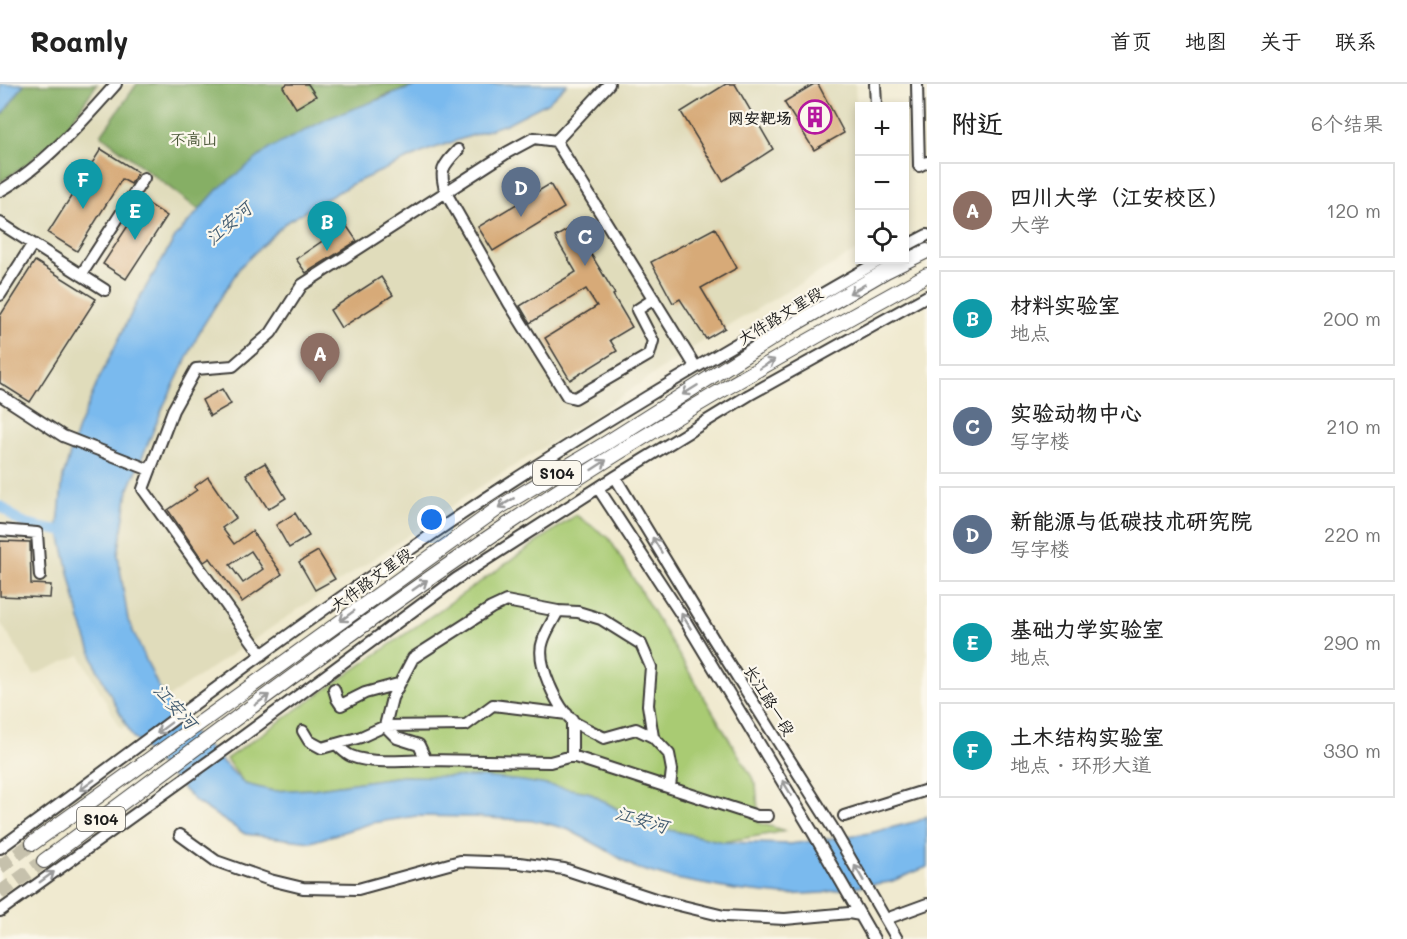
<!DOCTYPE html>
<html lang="zh">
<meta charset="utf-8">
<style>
body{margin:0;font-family:Mali,"LXGW WenKai TC",sans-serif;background:#f6f6f6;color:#222}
.controls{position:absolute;right:18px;top:18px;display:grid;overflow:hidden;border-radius:0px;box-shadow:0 3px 9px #0003}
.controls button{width:54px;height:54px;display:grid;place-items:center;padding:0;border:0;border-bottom:2px solid #e0e0e0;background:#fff;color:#222;font:30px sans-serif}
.you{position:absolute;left:432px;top:436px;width:21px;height:21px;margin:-15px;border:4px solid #fff;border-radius:50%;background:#1a73e8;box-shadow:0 0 0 9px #1a73e833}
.badge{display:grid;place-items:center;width:39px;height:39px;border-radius:50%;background:#b5179e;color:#fff;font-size:20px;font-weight:700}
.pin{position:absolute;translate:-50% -50px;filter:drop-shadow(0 2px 3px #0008)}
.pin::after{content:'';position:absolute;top:32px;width:21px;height:18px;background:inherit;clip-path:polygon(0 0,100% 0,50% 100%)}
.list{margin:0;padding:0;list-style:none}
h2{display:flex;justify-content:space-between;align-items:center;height:78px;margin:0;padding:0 24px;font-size:26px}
h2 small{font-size:20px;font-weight:400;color:#767676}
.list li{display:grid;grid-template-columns:39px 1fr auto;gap:18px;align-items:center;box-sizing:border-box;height:96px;margin:0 12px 12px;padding:0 12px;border:2px solid #e0e0e0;border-radius:0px}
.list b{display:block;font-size:22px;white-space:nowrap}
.list p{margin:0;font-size:20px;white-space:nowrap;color:#767676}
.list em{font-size:20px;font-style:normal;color:#767676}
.icon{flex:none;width:33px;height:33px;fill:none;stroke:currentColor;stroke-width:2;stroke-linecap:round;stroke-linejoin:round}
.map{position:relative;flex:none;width:927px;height:855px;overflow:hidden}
header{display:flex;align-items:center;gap:36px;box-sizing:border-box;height:84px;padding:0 30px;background:#fff;border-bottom:2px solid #e0e0e0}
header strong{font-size:28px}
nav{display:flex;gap:33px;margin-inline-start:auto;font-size:21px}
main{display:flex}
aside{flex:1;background:#fff}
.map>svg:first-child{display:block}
.built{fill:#e0dcbb}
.green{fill:#a9cb73;stroke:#627448;stroke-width:1.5}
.forest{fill:#86af65;stroke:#516640;stroke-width:1.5}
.water{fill:#7abaee;stroke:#4b6b85;stroke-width:1.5}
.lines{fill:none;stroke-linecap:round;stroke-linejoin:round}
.canal{stroke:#7abaee;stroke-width:10}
.building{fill:#d7aa78;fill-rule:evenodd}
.major-tunnel{stroke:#c6c1ac;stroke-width:14;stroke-dasharray:14 7;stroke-linecap:butt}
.minor-casing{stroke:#3c3b37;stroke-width:14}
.major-casing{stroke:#3c3b37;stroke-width:16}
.minor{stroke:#fff;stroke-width:10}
.major{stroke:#fff;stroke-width:14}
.oneway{stroke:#999}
.labels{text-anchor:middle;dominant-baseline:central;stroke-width:4.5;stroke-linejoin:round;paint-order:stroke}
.shield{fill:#fbf7ec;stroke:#5f5e5a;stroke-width:1.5}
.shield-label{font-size:15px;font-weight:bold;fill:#1c1c1c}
.poi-label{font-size:16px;font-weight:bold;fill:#1c1c1c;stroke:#fbf7ec;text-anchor:end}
.park-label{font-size:16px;fill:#4d593a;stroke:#fbf7ec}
.street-label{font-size:16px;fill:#1c1c1c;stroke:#fbf7ec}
.water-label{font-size:18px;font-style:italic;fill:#425b70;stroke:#fbf7ec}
</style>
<header>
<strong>Roamly</strong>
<nav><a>首页</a><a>地图</a><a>关于</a><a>联系</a></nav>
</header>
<main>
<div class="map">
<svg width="927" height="855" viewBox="0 0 927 855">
<rect width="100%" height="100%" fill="#fbf7ec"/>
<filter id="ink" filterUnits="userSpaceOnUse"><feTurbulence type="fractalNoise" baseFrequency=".0167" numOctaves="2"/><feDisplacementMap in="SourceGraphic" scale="12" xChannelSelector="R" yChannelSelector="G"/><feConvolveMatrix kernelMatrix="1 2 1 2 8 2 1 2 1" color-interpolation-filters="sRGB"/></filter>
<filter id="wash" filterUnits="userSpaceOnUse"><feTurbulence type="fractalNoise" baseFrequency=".008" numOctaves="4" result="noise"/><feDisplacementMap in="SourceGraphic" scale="24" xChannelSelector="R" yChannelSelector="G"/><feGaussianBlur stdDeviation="1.35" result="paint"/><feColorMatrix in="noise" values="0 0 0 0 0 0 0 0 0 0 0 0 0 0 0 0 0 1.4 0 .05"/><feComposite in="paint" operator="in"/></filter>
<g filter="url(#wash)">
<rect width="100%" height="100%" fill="#f0ead0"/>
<path class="built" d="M0,0H855L860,74L859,165L706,255L576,343L480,403L121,645L80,571L34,591L0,538Z"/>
<path class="green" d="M576,431L609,454L756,700L759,739L786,747L723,758L665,745L624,729L588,708L402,692L312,705L273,707L245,700L226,675Z"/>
<path class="forest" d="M24,0H97L64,47L26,81L0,98V34Z
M137,0H420L384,12L218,105L199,126L101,51Z"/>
<path class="water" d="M0,0H24L0,34Z
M420,0H567L547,19L506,40L426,67L352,100L285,139L240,183L202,243L164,321L128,407L118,471L128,536L157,600L175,631L245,700L273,707L312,705L402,692L483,693L523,697L588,708L624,729L665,745L723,758L790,760L870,749L918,737L927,732V783L890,798L852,803L823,809L784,811L735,806L671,794L636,784L603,764L567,745L538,737L472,733L416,732L372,739L311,758L245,750L196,718L132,652L97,585L80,536L58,441L63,393L77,347L98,297L137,218L176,152L218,105L269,65L329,34Z"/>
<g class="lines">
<path class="canal" d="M0,422C8,426 12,433 19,437C35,444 55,446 72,449"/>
</g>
<g id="blocks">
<path class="building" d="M287,0H308L316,12L296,24L283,3Z
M726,0H735L773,65L723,97L681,28Z
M814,0H818L844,49L814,66L784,18Z
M101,65L138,88L131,100L122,95L77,167L48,149Z
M550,100L564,124L493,167L478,143Z
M144,117L167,132L126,195L103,180Z
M346,141L357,157L306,189L296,175Z
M574,142L615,210L613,211L632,243L610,256L617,267L570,296L545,254L597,222L586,205L530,239L520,222L576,188L555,153Z
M715,144L737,184L701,204L725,244L706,255L680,215L673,219L651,178Z
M35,177L96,215L30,318L0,299V232Z
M381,193L393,211L341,244L330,226Z
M222,305L231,320L210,332L202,316Z
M265,379L286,414L268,425L246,390Z
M208,393L236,434L222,444L234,460L252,447L282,490L242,518L210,474L204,478L168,426L197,406L194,403ZM251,467L263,485L243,499L230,481Z
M295,429L309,452L289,464L276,441Z
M0,457L30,458L31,500L51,501L50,514L0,512Z
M318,467L335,495L315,506L299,478Z"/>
</g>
</g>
<g filter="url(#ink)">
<use href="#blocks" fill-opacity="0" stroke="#3c3b37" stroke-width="1.5"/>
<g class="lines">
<path class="major-tunnel" d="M0,783L33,759
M0,809L44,777"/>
<g class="minor-casing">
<path id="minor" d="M609,0L556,57L695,282
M875,0L876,22
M917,0L919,82L927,78
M458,66C442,83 439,86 446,109L509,219L567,312L575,314L649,271L653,257L637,226L654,215
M0,107C43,83 84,36 116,0
M0,139L105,206
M904,163L927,151
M81,191L144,94
M0,211L32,161
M0,311L63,352L150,386
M615,393L714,556L832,743L897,855
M598,404L686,538L812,747L874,855
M0,446L37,449L40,492
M558,527C553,537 546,547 543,557C535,578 557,624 574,638C583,644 594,648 604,654L636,645L653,653
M262,571L143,405L173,326L196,285L233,282L271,249L302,201L508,68L534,54L556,57
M334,605L337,615L341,621L365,609L398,600
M385,642L397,654L419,661L426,676L550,678L572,672L757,732H768
M385,642L466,641L493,621L567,630
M303,647L309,657L322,664L361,653L385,642L392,614L413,574L491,524L506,517L558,527L578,528L601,535L641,560L651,583L648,621L653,653L669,670L672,686L670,703
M336,660C340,664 346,670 351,672C370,680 406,677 426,676
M572,672V635
M844,732L927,706
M180,751L216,777L270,796L303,804L358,805L460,777L519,779L564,785L658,816L724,832L785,835L849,829L860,831
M0,764C139,663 275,557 418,460C567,357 724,266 881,176
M0,827L226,665L456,495L615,393L749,311L927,212
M886,835L927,820"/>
</g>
<g class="major-casing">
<path id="major" d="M33,759L500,423L608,358L790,243L886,187L927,167
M44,777C198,663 351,546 510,439C644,348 785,269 927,191"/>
</g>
<use href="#minor" class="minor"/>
<use href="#major" class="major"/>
</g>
<defs><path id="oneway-shaft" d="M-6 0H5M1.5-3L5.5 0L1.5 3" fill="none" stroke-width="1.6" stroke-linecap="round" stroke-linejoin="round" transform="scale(1.5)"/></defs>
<g class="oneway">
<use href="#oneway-shaft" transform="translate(857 205) rotate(150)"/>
<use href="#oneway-shaft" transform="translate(767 280) rotate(-31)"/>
<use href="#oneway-shaft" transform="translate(690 306) rotate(148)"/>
<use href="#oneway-shaft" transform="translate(599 381) rotate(-33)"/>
<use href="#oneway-shaft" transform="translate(506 419) rotate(149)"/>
<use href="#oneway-shaft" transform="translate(657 461) rotate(-121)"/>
<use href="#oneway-shaft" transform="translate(420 501) rotate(-35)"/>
<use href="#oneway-shaft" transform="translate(347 532) rotate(144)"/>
<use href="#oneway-shaft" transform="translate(686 537) rotate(-122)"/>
<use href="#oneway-shaft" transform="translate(262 616) rotate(-36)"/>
<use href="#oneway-shaft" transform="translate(164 644) rotate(143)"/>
<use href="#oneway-shaft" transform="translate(87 701) rotate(144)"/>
<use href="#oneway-shaft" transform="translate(787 704) rotate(-121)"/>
<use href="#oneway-shaft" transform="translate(859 789) rotate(-120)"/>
<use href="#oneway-shaft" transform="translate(47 793) rotate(-36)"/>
</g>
</g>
<defs>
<g id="building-ring" transform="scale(1.725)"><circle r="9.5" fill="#fbf7ec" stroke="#b5179e" stroke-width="1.5"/><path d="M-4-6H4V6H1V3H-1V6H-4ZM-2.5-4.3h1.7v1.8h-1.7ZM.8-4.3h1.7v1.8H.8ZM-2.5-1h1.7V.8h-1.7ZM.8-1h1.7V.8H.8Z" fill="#b5179e"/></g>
</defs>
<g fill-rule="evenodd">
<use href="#building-ring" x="815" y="33"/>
</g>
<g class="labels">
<g class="shield">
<rect x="533" y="377" width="48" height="24" rx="4.5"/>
<rect x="77" y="723" width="48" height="24" rx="4.5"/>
</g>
<g class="shield-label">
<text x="557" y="389">S104</text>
<text x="101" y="735">S104</text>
</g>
<g class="poi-label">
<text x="792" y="33">网安靶场</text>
</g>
<g class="park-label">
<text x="194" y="54">不高山</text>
</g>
<g class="street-label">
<text transform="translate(780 231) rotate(-31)">大件路文星段</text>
<text transform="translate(371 495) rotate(-36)">大件路文星段</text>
<text transform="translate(770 616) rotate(58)">长江路一段</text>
</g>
<g class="water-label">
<text transform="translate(228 139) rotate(-41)">江安河</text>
<text transform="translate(176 622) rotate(48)">江安河</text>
<text transform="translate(642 735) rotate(16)">江安河</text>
</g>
</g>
</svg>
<div class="controls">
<button>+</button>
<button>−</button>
<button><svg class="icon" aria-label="locate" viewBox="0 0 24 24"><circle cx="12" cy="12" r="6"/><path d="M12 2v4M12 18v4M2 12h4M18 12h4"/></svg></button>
</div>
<div class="you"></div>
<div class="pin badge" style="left:320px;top:299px;background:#8d6e63">A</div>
<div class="pin badge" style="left:327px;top:167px;background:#0f9aa8">B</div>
<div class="pin badge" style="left:585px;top:182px;background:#5c6f8a">C</div>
<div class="pin badge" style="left:521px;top:133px;background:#5c6f8a">D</div>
<div class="pin badge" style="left:135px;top:156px;background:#0f9aa8">E</div>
<div class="pin badge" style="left:83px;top:125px;background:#0f9aa8">F</div>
</div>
<aside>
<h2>附近<small>6个结果</small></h2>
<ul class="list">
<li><span class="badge" style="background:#8d6e63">A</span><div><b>四川大学（江安校区）</b><p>大学</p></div><em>120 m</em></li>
<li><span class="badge" style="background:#0f9aa8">B</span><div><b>材料实验室</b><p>地点</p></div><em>200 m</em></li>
<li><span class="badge" style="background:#5c6f8a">C</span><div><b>实验动物中心</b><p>写字楼</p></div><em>210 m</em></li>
<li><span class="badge" style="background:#5c6f8a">D</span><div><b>新能源与低碳技术研究院</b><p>写字楼</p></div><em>220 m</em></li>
<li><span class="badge" style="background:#0f9aa8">E</span><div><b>基础力学实验室</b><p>地点</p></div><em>290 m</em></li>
<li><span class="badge" style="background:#0f9aa8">F</span><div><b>土木结构实验室</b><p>地点 · 环形大道</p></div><em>330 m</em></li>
</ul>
</aside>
</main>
